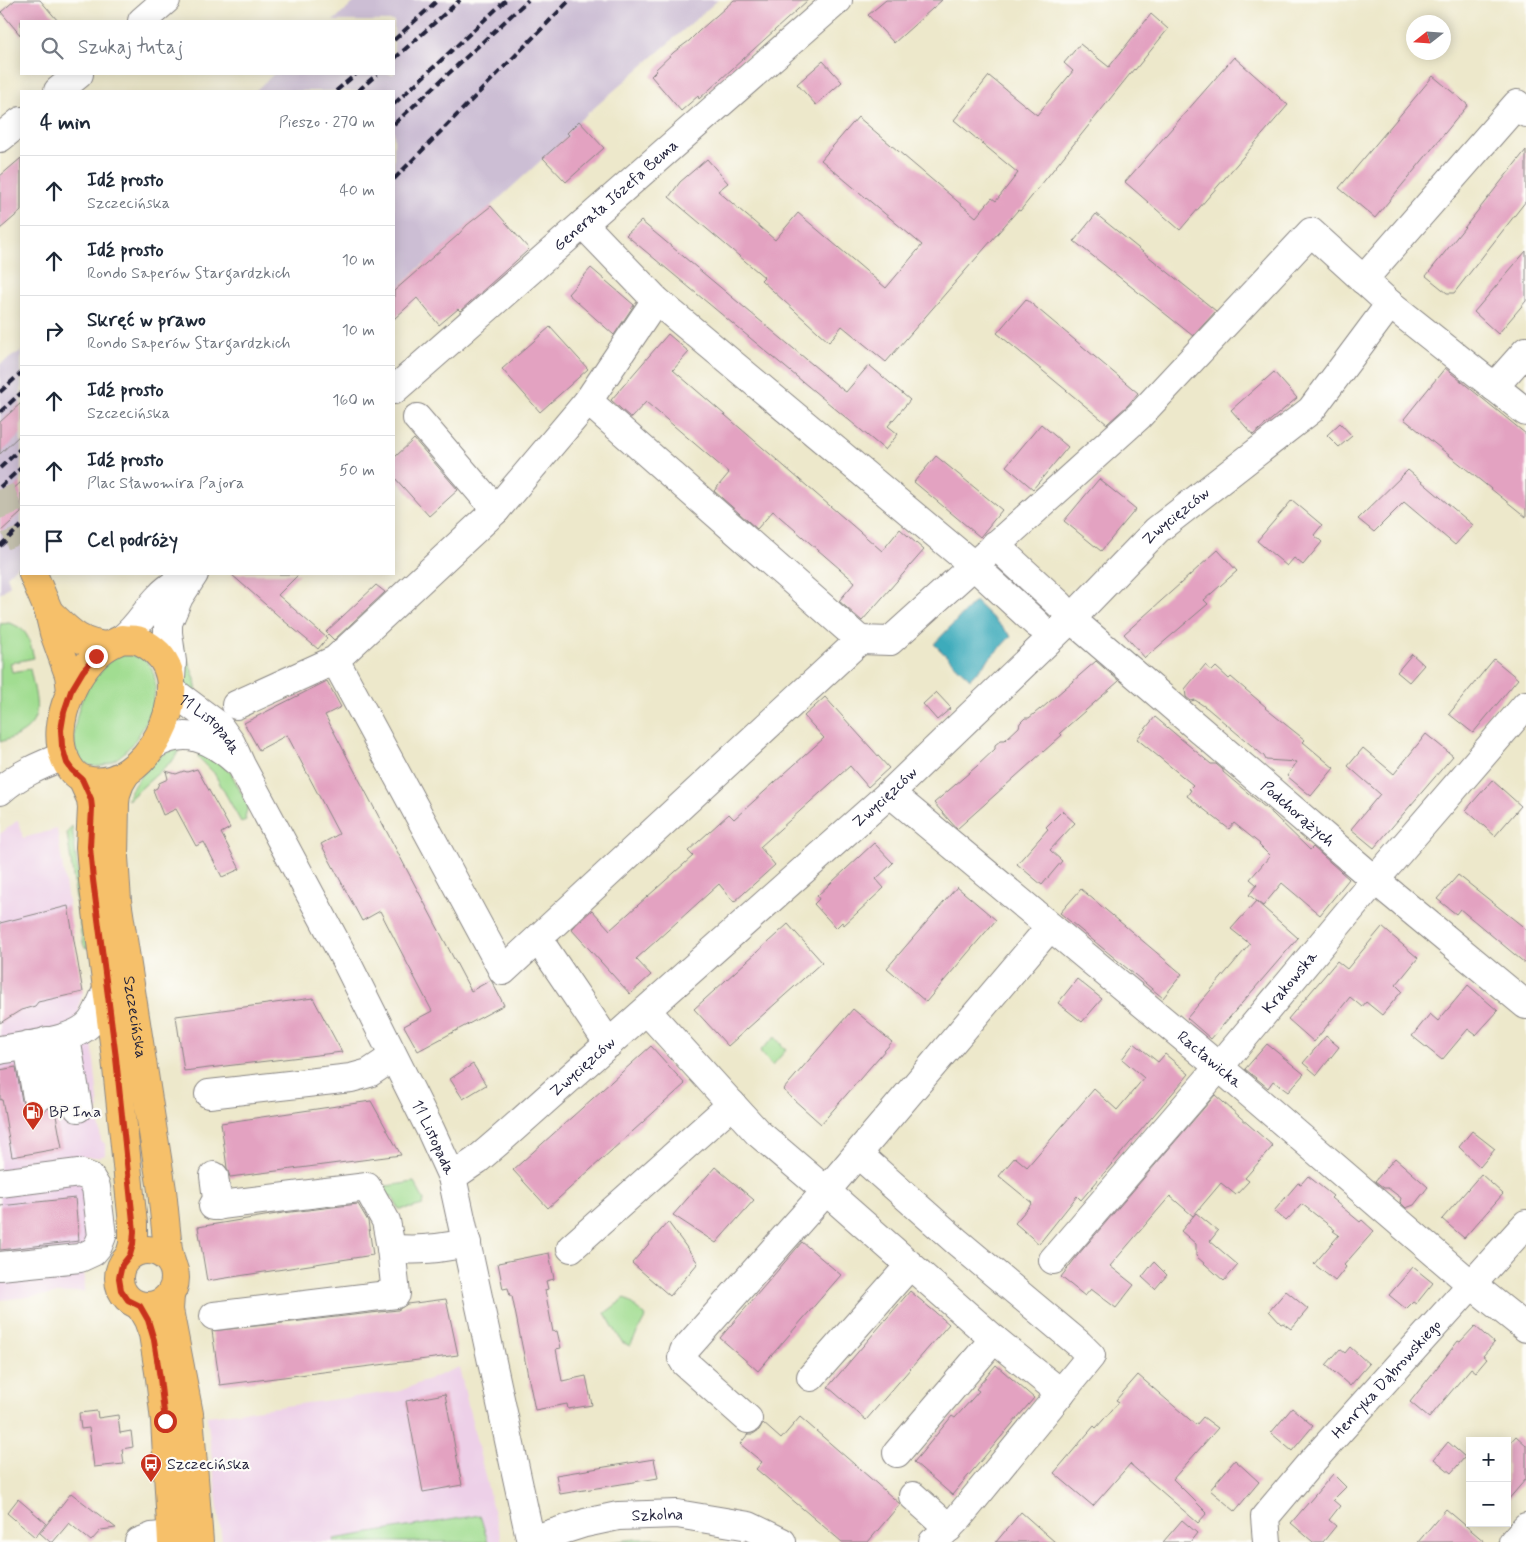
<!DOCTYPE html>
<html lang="pl">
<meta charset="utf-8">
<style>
body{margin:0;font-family:Mynerve,sans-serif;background:#f6f6f7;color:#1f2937}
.controls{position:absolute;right:15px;bottom:15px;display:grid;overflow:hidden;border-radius:0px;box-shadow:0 2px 12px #0003}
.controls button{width:45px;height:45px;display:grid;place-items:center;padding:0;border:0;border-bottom:1px solid #e0e1e3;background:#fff;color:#1f2937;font:25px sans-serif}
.compass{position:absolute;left:1406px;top:15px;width:45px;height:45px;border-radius:50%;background:#fff;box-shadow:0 2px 12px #0003;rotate:253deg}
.stop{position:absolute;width:15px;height:15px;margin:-11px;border:4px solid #c8321e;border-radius:50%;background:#fff}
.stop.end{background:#c8321e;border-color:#fff;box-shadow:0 1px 5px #0008}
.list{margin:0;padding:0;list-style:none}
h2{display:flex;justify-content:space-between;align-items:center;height:65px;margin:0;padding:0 20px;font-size:21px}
h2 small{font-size:16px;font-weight:400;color:#747a83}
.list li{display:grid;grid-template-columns:32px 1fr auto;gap:15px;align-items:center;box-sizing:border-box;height:70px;padding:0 20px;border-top:1px solid #e0e1e3}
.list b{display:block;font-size:19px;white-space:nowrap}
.list p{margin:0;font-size:16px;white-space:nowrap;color:#747a83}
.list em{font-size:16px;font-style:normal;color:#747a83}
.icon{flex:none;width:28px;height:28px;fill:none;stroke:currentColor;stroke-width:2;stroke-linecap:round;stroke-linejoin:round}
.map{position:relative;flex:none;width:1526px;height:1542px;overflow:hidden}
.search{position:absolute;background:#fff;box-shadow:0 2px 12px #0003;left:20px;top:20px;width:375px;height:55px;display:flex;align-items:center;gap:12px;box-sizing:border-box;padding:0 18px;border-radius:0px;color:#747a83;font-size:19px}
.panel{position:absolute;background:#fff;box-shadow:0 2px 12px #0003;left:20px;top:90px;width:375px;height:485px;border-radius:0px}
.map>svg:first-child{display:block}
.built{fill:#edd0e8}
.industrial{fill:#ccbed4}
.green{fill:#a1dd91;stroke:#628066}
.water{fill:#3dabbb;stroke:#30667b}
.building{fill:#e3a2c1}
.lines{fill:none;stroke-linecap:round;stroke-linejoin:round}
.major-tunnel{stroke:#c4c0ae;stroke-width:28;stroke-dasharray:28 14;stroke-linecap:butt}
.minor-casing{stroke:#888583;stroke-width:30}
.major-casing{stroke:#888583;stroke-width:30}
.minor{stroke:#fff;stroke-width:28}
.major{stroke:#f6c06b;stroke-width:28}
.rail{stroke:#22223b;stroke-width:4;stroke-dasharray:8 4;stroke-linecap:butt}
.route{stroke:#c8321e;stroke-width:6}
.labels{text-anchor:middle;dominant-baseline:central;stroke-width:4.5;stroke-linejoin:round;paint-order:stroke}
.street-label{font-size:16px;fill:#22223b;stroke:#fdfcf7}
.poi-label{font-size:16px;fill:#22223b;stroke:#fdfcf7;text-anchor:start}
</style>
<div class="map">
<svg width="1526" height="1542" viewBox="0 0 1526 1542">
<rect width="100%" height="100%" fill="#fdfcf7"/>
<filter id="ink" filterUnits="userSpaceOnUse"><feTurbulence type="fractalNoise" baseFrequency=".02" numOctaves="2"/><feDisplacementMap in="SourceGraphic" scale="10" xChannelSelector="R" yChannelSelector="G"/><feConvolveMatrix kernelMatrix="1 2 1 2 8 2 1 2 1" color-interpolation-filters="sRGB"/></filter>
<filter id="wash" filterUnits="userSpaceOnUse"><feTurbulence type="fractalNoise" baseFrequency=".0096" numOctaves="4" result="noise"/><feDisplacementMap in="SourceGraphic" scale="20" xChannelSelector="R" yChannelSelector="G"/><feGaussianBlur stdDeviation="1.12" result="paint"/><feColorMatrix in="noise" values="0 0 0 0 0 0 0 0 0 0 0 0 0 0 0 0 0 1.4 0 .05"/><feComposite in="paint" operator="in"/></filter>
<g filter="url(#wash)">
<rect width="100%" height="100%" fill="#ede8cb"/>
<path class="built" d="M18,820L23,838L57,829L80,980L83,992L79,1005L80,1015L91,1031L99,1109H97L101,1140L105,1144V1155L98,1157H81V1163L102,1173L84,1265L85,1291L0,1300V834Z
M459,1367L495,1518L502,1542H222L207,1416L400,1391Z"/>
<path class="industrial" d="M357,0H718L579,121L567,133L569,135L491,206L488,209H486L487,210L463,230V232L452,241H450L451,242L440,252L439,251V253L420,267L394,291V91H255L274,74H394V21H333Z
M21,351V562L7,576L10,585L0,594V364Z"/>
<path class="green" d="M9,623C29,629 29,640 34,658L10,663L12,672L30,669C38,708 47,728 0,742V624Z
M181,641L195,679L197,695L186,686L184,680Z
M122,655C185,651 147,752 104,765C98,767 94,767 89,765C61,754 79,699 91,682C99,671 108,659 122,655Z
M201,746L231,773L248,806L245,817L246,820L241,822L214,773L198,757Z
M181,747L174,759L128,800C127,789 153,761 162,755C167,751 175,750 181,747Z
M72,826L88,948H86L84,946L81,934L67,833Z
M775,1037L786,1050L772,1066L760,1051Z
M414,1182L424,1200L423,1205L412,1208L399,1209L392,1196L386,1197L380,1187Z
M625,1298L646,1316L630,1346L622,1342L605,1313Z
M480,1515L488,1542H335L334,1539Z
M636,1539H659L694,1542H611Z"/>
<path class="water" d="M975,601L1011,636L970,679L934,644Z"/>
<g id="blocks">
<path class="building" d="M15,0H40L58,21H21V36L1,12Z
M734,0H808L699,99L698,96L681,111L651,76L656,71L655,70L674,52L689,41L699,31Z
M886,0H942L894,43L868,15Z
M1151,14L1168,29L1135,70L1134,69L1020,211L1018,210L886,362L842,326L829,342L761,280L764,277L669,197L680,182L707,159L728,183L718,191L775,240L798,213L886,288L922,245L821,160L858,117L976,217L992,198L996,201L1018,173L954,120L989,76L1037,115L1073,71L1064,63L1080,44L1109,67Z
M1234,57L1288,105L1180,230L1125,182Z
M823,61L842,82L816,105L797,84Z
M1433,76L1468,105L1375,218L1339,188Z
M579,121L604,148L566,182L543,158L569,135L567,133Z
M1526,150V201L1454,293H1447L1426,276Z
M21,158V211L0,229V176Z
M491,206L529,249L526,252L460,311L458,309L439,325L417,298L394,319V291L458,235L467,225Z
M1096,214L1216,311L1193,336L1074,241Z
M641,221L843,390L846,392L869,365L910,400L888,426L898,434L885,450L626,235Z
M1526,251V301L1498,334L1474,312Z
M591,268L634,305L614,335L568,294Z
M1026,299L1138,393L1128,405L1107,424L997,333Z
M550,327L588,369L540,412L502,369Z
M668,334L689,352L673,370L882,551L900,529L924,550L862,621L839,601L855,582L773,511L757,529L714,491L729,473L646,402L631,418L611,400Z
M1445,368L1526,434V517L1404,419Z
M1274,372L1297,398L1253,435L1231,410Z
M21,403V434L0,454V422Z
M1340,423L1352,436L1339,447L1327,435Z
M1041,424L1068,447L1033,489L1006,466Z
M414,439L458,490L429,516L394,477V458Z
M936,456L1002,510L980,537L914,482Z
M1408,470L1473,525L1455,545L1404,502L1374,532L1358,519Z
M1099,479L1136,509L1101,551L1064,521Z
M21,482V513L0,532V501Z
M1292,500L1322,525L1314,535L1322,542L1303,565L1294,558L1287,566L1257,541Z
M1218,550L1237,571L1204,600L1208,604L1145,658L1124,634Z
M231,574H299L278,595L327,638L318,649L283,620Z
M376,585L385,592L334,640L326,632Z
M1412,654L1424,665L1409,682L1397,672Z
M1494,659L1518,679L1473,733L1449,714Z
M1096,661L1119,681L1060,733L1062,735L957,829L934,803L977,766L995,749V745L1001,740H1005L1019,727L1020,723L1025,718H1029L1040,709V710Z
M1205,665L1212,671L1216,667L1229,679L1231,677L1266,707L1265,708L1305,740L1303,742L1334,768L1311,796L1287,776L1297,762L1266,760L1264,756L1207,708L1195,700L1191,701L1186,697L1185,689Z
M327,681L341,707L325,715L471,991L491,980L504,1005L418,1051L404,1026L432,1011L380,911L362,921L321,844L339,834L287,735L259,750L244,723Z
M936,692L951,708L937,720L923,704Z
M825,697L889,768L868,787L850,766L760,847L775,865L734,902L719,884L636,959L651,975L630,994L571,929L592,910L610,930L693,856L688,851L729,814L734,819L824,738L804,716Z
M1155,717L1211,764H1216L1223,770V772L1273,814L1310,850L1313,847L1349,879L1320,915L1282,883L1263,906L1249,895L1257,885L1250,879L1270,856L1259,845L1260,844L1234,823L1229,829L1187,796L1191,790L1189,789L1193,785L1137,739Z
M1426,734L1453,756L1374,848L1351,829L1380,794L1348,766L1363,748L1394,774Z
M197,769L230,828L221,833L240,869L222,877L204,842L196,846L176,809L163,815L153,790L157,788L159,783L168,779L166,771L176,774L184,771L187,772Z
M1492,780L1521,806L1495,836L1466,810Z
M1062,811L1075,823L1050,850L1062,861L1042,885L1017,864L1048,829L1046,827Z
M874,843L893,863L876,879L884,888L844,925L842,922L836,928L814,904L819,899L817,896Z
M1458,875L1526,929V964L1460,909L1456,914L1437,899Z
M957,887L996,920L926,1002L887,968Z
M1081,889L1182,974L1163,998L1060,913Z
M1256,901L1298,938L1211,1039L1187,1018L1250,944L1231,929Z
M68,906L83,992L38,1002L35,1006L21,1010L0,1023V923Z
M788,924L822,962L728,1046L694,1009Z
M1382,927L1418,958L1396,985L1402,991L1382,1015L1366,1002L1362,1007L1350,997L1314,1042L1288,1019L1337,961L1347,969Z
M1077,979L1102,999L1082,1022L1058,1003Z
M1468,985L1498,1011L1476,1035L1468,1029L1442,1060L1412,1036L1430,1014L1438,1021Z
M313,998L342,1052L184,1071L176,1016Z
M853,1009L892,1042L821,1124L783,1090Z
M1326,1036L1339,1047L1317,1075L1303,1063Z
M1134,1043L1158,1062L1165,1054L1189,1074L1081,1200L1077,1196L1039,1244L1015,1223L1032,1203L999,1176L1015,1157L1027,1167L1094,1089L1117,1110L1144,1078L1122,1059Z
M1267,1044L1304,1074L1288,1092L1273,1081L1268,1088L1245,1069Z
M651,1046L685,1084L548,1208L513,1170Z
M473,1064L486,1085L463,1099L450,1079Z
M16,1067L22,1101L25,1108L31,1112L39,1113L48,1108L55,1110L62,1148L12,1157L2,1099L0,1100V1070Z
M1215,1095L1273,1146L1245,1178L1249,1181L1236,1195L1221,1183L1193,1216L1170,1196L1110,1266L1134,1285L1116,1308L1091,1289L1085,1296L1061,1277L1077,1256Z
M371,1101L401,1155L230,1177L227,1168L221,1123Z
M1472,1131L1495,1149L1480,1167L1459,1147Z
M1395,1158L1428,1187L1414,1205L1406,1208L1400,1202L1401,1198L1388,1188H1384L1375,1181Z
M715,1167L754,1200L716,1243L673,1215Z
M1481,1174L1503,1194L1464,1238L1442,1219Z
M1308,1176L1333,1196L1331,1198L1360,1222L1362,1220L1374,1231L1344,1265L1346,1267L1335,1281L1314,1264L1339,1235L1333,1231L1335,1230L1302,1204L1286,1221L1274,1211L1298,1183L1301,1184Z
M75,1198L79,1241L0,1250V1206Z
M358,1204L368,1221L373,1255L207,1281L198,1227L283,1213Z
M1196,1213L1218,1231L1210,1241L1238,1265L1224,1281L1196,1256V1244L1181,1231Z
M668,1222L698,1263L670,1296L632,1263Z
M802,1242L841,1275L758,1371L720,1338Z
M549,1253L554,1279L546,1281L548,1289L545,1290L553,1332L557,1331L561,1348L556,1349L562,1381L586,1376L592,1405L568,1409L567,1404L535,1410L512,1296H510L508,1288L503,1289L498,1263Z
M1154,1262L1167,1275L1155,1289L1142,1277Z
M1413,1267L1433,1283L1416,1304L1413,1302L1406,1309L1389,1295Z
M910,1291L949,1324L866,1420L828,1387Z
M1286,1291L1308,1309L1291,1329L1283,1323L1281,1324L1269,1311Z
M446,1299L458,1355L220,1385L212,1331L398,1310L407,1304Z
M1475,1326L1494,1343L1483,1356L1487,1359L1476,1372L1471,1368L1429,1418L1410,1402L1458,1341L1460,1342Z
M1350,1347L1369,1364L1350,1386L1326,1365L1340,1349L1345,1353Z
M996,1365L1034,1398L952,1495L914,1462L952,1416L955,1418L979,1391L976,1389Z
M1138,1375L1196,1425L1203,1417L1218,1428L1173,1479L1207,1513L1198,1523L1130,1464L1093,1506L1054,1473L1094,1426L1096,1428L1119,1402L1116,1400Z
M445,1394L462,1485L423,1492L406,1401Z
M1292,1408L1313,1426L1292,1451L1271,1433Z
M97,1411L98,1418L118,1415L120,1433L131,1431L133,1447L122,1449L124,1464L94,1467L89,1428L81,1429L79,1413Z
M800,1417L900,1504L868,1542H842L756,1469L762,1462L740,1444L748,1434H753L759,1430L763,1423L781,1439Z
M1516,1436L1526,1445V1479L1507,1501V1446Z
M1448,1442L1465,1457L1451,1473L1434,1459Z
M654,1459L658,1478L560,1494L556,1475Z
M1235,1460L1259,1482L1235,1511L1210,1490Z
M1333,1474L1346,1487L1333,1500L1340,1506L1329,1520L1336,1526L1323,1542H1313L1291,1523Z
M71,1493L116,1528L101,1530L91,1541L69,1523L53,1542H50L40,1533Z
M18,1499L46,1523L35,1537L7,1513Z
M1446,1509L1485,1542H1418Z
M1021,1512L1055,1542H996Z
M1182,1520L1197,1533L1190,1542H1163Z"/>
</g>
</g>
<g filter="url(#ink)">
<use href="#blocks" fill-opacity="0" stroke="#888583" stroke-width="1"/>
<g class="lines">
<path class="major-tunnel" d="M0,489L21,544"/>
<g class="minor-casing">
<g id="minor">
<path d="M142,21L166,0"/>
<path d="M58,91L79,74"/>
<path d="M0,138L21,121"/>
<path d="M583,224L656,300L973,565L1037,624"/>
<path d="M1363,280L1517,104L1526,113"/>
<path d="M1390,304L1526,412"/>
<path d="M1494,387L1526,351"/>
<path id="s1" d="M394,390L838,0"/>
<path d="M588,401L656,300"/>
<path d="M417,418L496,510"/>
<path d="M995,545L1060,605"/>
<path id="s2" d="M1071,619L1375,880L1526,1005"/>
<path d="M122,639C138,627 146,610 160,596C166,589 174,584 182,579"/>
<path d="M171,679L172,662L168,633V623L179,597L194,574"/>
<path id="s3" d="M171,690L218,725L231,743L241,765L348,965L431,1131L452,1177L531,1542"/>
<path d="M236,705L335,660L503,971L860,640L588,401L496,510L335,660"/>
<path d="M154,745C186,727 210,738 236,761"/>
<path d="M0,791C19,774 41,765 64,756"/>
<path id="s4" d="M890,793L1219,1067L1471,1284L1526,1328"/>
<path d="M538,939L609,1044"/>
<path d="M647,1011L757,1132L826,1191L1050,927"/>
<path d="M66,1038L78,1108"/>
<path d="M47,1041L56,1095"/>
<path d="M28,1045L37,1098"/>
<path d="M0,1050C25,1045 75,1042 91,1022C98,1013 102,1000 107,990"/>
<path d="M209,1094L351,1078L369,1073L393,1057"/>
<path d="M858,1154L956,1241L1079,1344L1091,1356L959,1517L938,1538L933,1542"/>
<path d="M214,1176L218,1206"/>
<path id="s5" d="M452,1177L477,1160L498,1142L890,793L1071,619L1157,530L1311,410L1390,304L1311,232L1139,416L890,641L860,640"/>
<path d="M0,1183L79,1173L90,1177L96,1187L102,1236L98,1246L93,1252L80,1258L0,1266"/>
<path d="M213,1206L367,1187L386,1221L391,1248"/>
<path d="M571,1248L732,1104"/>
<path id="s6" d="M1053,1260L1219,1067L1375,880L1526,705"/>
<path d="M214,1316L396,1294L391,1248C416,1252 442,1248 467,1243"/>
<path d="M811,1377L910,1265"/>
<path d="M748,1419L685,1363L682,1358L684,1351L826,1191L994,1339L1061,1393"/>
<path d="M897,1453L994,1339"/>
<path d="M913,1496L949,1528"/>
<path id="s7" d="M531,1540L585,1523L618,1516L677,1514L749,1526L782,1542"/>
<path d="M139,1542L152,1537L171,1535"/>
<path id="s8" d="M1267,1542L1265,1517L1308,1466L1526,1224"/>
<path d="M1513,1542L1526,1527"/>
</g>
</g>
<g class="major-casing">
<g id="major">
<path d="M33,574L49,612L54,633L69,675L71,691"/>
<path d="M49,612C69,631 79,644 108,646"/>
<path d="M122,639C127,640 133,639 137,640C144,642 149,646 154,650C201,688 143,796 86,780C76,778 69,768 65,759C49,723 77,665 108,646C113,643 118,641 122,639Z"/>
<path id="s9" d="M126,773L120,783L116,794L115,803L114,857L117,901L162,1190L168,1250L171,1262"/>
<path d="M82,779L91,799L92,808L90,847L93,880L116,1058L133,1224V1244L130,1255"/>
<circle cx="147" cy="1278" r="28"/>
<path d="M170,1295L169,1310L189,1414L199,1542"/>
<path d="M140,1306L148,1320L153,1334L160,1378L165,1421L172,1542"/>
</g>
</g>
<use href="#minor" class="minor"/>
<use href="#major" class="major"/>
<path class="rail" d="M394,40L438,0
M394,59L460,0
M336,91L356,74
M358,91L377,74
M394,104L506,0
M394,124L528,0
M394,179L570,0
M0,392L21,373
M0,412L21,393
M0,468L21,448
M0,487L21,468
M0,546L21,526"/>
</g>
</g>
<g class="lines" filter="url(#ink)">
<path class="route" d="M96,656L83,671L71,691L64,712L61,730L62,746L67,763L72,770L82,779L91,799L92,808L90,847L93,880L116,1058L134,1231L133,1244L130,1255L122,1265L119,1278L121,1290L128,1300L140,1306L148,1320L154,1340L160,1378L165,1421"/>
</g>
<defs>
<g id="fuel-pin" transform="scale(1.125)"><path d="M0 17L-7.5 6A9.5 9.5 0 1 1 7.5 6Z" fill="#c8321e" stroke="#fdfcf7"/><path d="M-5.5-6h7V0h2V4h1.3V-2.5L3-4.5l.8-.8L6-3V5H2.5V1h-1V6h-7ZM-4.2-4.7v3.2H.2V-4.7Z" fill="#fff"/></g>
<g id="bus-pin" transform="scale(1.125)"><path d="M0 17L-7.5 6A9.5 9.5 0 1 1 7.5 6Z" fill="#c8321e" stroke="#fdfcf7"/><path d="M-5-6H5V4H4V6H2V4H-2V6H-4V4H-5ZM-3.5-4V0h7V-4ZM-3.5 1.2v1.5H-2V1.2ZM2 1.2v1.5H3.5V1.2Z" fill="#fff"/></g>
</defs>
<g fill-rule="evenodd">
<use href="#fuel-pin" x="33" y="1112"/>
<use href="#bus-pin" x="151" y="1464"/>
</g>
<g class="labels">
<g class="street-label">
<text stroke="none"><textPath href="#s1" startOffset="295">Generała Józefa Bema</textPath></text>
<text stroke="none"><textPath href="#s5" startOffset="981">Zwycięzców</textPath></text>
<text stroke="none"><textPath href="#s3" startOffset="52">11 Listopada</textPath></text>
<text stroke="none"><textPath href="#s5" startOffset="576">Zwycięzców</textPath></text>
<text stroke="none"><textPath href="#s2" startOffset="299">Podchorążych</textPath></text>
<text stroke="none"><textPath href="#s6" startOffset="365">Krakowska</textPath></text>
<text stroke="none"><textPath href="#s9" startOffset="248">Szczecińska</textPath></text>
<text stroke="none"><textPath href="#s4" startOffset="416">Racławicka</textPath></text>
<text stroke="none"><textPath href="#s5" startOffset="171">Zwycięzców</textPath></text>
<text stroke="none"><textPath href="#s3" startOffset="524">11 Listopada</textPath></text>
<text stroke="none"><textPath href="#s8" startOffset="209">Henryka Dąbrowskiego</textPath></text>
<text stroke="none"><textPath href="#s7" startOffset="130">Szkolna</textPath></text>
</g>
<g class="poi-label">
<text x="49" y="1112">BP Ina</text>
<text x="167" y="1464">Szczecińska</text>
</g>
</g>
</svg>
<div class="controls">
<button>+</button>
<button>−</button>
</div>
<svg class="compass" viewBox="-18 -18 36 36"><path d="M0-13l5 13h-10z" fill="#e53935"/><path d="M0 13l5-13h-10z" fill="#747a83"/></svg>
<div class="stop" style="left:165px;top:1421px"></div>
<div class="stop end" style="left:96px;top:656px"></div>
<div class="search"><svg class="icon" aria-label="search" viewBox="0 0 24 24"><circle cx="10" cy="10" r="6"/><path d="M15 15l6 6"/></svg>Szukaj tutaj</div>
<section class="panel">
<h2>4 min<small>Pieszo · 270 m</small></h2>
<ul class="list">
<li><svg class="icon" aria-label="ahead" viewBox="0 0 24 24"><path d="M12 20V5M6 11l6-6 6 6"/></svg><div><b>Idź prosto</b><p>Szczecińska</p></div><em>40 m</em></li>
<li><svg class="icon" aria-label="ahead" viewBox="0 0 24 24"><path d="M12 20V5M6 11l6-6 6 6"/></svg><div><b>Idź prosto</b><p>Rondo Saperów Stargardzkich</p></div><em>10 m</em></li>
<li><svg class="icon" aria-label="right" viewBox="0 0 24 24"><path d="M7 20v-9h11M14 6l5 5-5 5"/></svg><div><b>Skręć w prawo</b><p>Rondo Saperów Stargardzkich</p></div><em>10 m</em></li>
<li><svg class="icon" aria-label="ahead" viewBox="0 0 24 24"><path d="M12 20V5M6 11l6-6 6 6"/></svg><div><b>Idź prosto</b><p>Szczecińska</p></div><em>160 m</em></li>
<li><svg class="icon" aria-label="ahead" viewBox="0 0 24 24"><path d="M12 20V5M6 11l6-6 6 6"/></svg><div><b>Idź prosto</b><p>Plac Sławomira Pajora</p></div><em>50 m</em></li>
<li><svg class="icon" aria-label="arrive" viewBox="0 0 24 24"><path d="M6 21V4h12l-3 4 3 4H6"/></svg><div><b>Cel podróży</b></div></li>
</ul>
</section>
</div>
